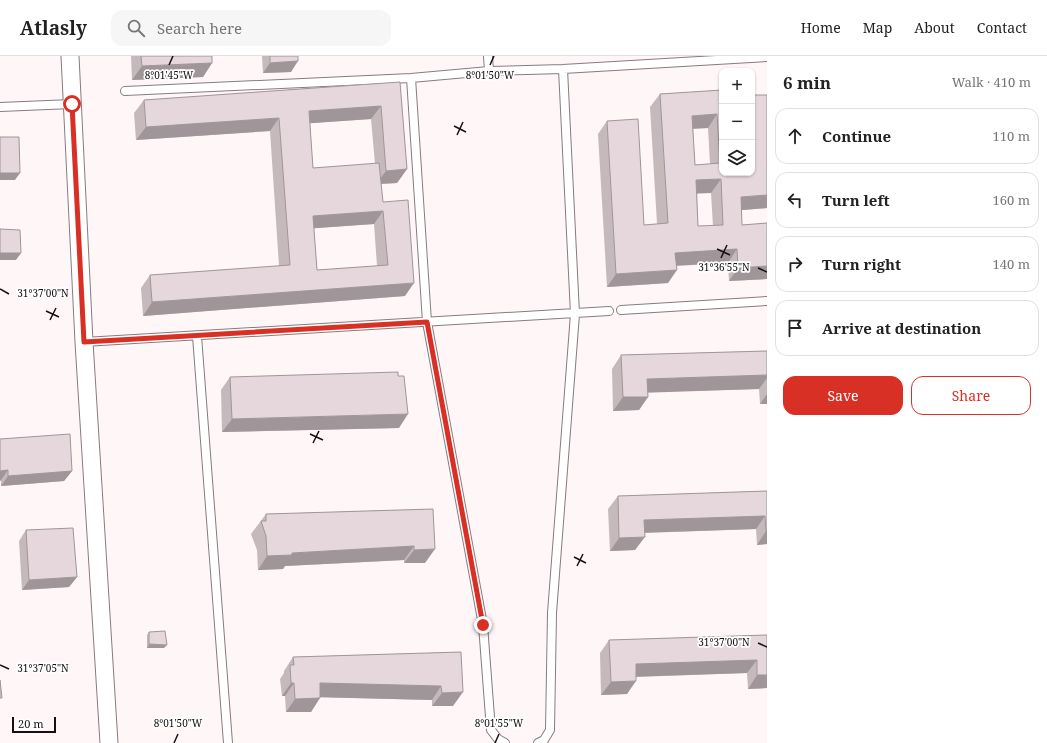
<!DOCTYPE html>
<meta charset="utf-8">
<style>
body{margin:0;font-family:"Noto Serif",serif;background:#f6f6f6;color:#222}
.controls{position:absolute;right:12px;top:12px;display:grid;overflow:hidden;border-radius:8px;box-shadow:0 1px 3px #0004}
.controls button{width:36px;height:36px;display:grid;place-items:center;padding:0;border:0;border-bottom:1px solid #e0e0e0;background:#fff;color:#222;font:20px sans-serif}
.scale{position:absolute;left:12px;bottom:10px;width:44px;box-sizing:border-box;padding-left:4px;border:2px solid #151011;border-top:0;font-size:11px;line-height:14px;white-space:nowrap;color:#151011;-webkit-text-stroke:3px #fff;paint-order:stroke}
.stop{position:absolute;width:12px;height:12px;margin:-9px;border:3px solid #d93025;border-radius:50%;background:#fff}
.stop.end{background:#d93025;border-color:#fff;box-shadow:0 1px 4px #0008}
.list{margin:0;padding:0;list-style:none}
h2{display:flex;justify-content:space-between;align-items:center;height:52px;margin:0;padding:0 16px;font-size:17px}
h2 small{font-size:13px;font-weight:400;color:#767676}
.list li{display:grid;grid-template-columns:26px 1fr auto;gap:12px;align-items:center;box-sizing:border-box;height:56px;margin:0 8px 8px;padding:0 8px;border:1px solid #e0e0e0;border-radius:12px}
.list b{display:block;font-size:15px;white-space:nowrap}
.list em{font-size:13px;font-style:normal;color:#767676}
.actions{display:flex;gap:8px;padding:12px 16px}
.actions a{flex:1;padding:9px 0;border:1px solid #d93025;border-radius:12px;text-align:center;font-size:14px;color:#d93025}
.actions .main{background:#d93025;color:#fff}
.icon{flex:none;width:22px;height:22px;fill:none;stroke:currentColor;stroke-width:2;stroke-linecap:round;stroke-linejoin:round}
.map{position:relative;flex:none;width:767px;height:687px;overflow:hidden}
header{display:flex;align-items:center;gap:24px;box-sizing:border-box;height:56px;padding:0 20px;background:#fff;border-bottom:1px solid #e0e0e0}
header strong{font-size:19px}
nav{display:flex;gap:22px;margin-inline-start:auto;font-size:14px}
.search{width:280px;height:36px;background:#f6f6f6;display:flex;align-items:center;gap:10px;box-sizing:border-box;padding:0 14px;border-radius:12px;color:#767676;font-size:15px}
main{display:flex}
aside{flex:1;background:#fff}
.map>svg:first-child{display:block}
.lines{fill:none;stroke-linecap:round;stroke-linejoin:round}
.lane-casing{stroke:#887b7f;stroke-width:10}
.street-casing{stroke:#887b7f;stroke-width:19}
.lane{stroke:#fff;stroke-width:8}
.street{stroke:#fff;stroke-width:17}
.wall{fill:#c5b9bc;fill-rule:evenodd}
.shaded-wall{fill:#a09699}
.building{fill:#e5d7db;stroke:#a09699;fill-rule:evenodd}
.route{stroke:#d93025;stroke-width:5}
.ticks{fill:none;stroke:#151011;stroke-width:1.5}
.ticks-label{font-size:10px;text-anchor:middle;fill:#151011;stroke:#fff;stroke-width:3.5;stroke-linejoin:round;paint-order:stroke}
</style>
<header>
<strong>Atlasly</strong>
<div class="search"><svg class="icon" aria-label="search" viewBox="0 0 24 24"><circle cx="10" cy="10" r="6"/><path d="M15 15l6 6"/></svg>Search here</div>
<nav><a>Home</a><a>Map</a><a>About</a><a>Contact</a></nav>
</header>
<main>
<div class="map">
<svg width="767" height="687" viewBox="0 0 767 687">
<rect width="100%" height="100%" fill="#fff6f8"/>
<g class="lines">
<g class="lane-casing">
<path id="lane" d="M488,0L489,15
M411,22L427,266L483,569L491,674L498,683L505,687
M125,35L411,22L489,15L563,13L767,1
M0,51L72,48
M621,254L767,245
M197,280L228,687
M84,286L609,255
M538,687L544,684L550,674L552,557L575,258L563,13"/>
</g>
<g class="street-casing">
<path id="street" d="M70,0L84,286L109,687"/>
</g>
<use href="#lane" class="lane"/>
<use href="#street" class="street"/>
</g>
<path class="wall" d="M131,0H212V7L203,21L132,24Z
M262,0H298L291,16L263,17Z
M400,26L407,113L397,127L381,128L383,146L405,240L143,260L141,232L150,219L279,210L270,75L136,84L134,57L144,44ZM371,63L375,108L313,112L310,67ZM374,168L377,210L317,214L314,172Z
M722,34V117L767,39V152L741,154L742,169L767,167V223L729,225L728,207L677,210L668,227L607,231L598,78L607,65L644,169L657,168L650,51L660,38ZM708,72L710,108L695,109L693,73ZM697,137H711L713,170H698Z
M767,295V348H760L759,333L648,336V341L639,354L613,355L612,313L621,299Z
M230,321L399,372L222,376L221,334Z
M0,383L72,415L64,425L1,430V424L0,425Z
M767,435V488L757,489L756,473L644,477L635,494L610,495L608,453L618,440Z
M433,453L425,507H404V504L285,510L283,513L258,514L257,494L251,478L266,458Z
M26,474L77,521L69,531L22,534L19,485Z
M149,576L164,592H147V579Z
M767,579V632L748,633L747,617L636,621L627,638L601,639L600,597L609,584Z
M461,596L453,650H432V644L320,641L311,656H286L285,640H282L280,623L284,617V615L293,601Z"/>
<path class="shaded-wall" d="M298,5L291,16L263,17L270,7Z
M212,7L203,21L132,24L142,10Z
M381,50L371,63L300,68L309,55Z
M717,58L708,72L683,73L692,60Z
M279,62L270,75L136,84L146,71Z
M407,113L397,127L376,128L386,115Z
M0,117H20L15,124H0Z
M721,123L711,137L687,138L696,124Z
M767,139V152L731,155L741,141Z
M383,155L374,168L304,173L313,160Z
M737,193L728,207L666,210L675,197Z
M0,197H21L16,204H0Z
M767,210V223L729,225L738,212Z
M677,214L668,227L607,231L616,218Z
M414,227L405,240L143,260L152,246Z
M767,319V322L759,333L638,337L647,323Z
M767,338V348H760Z
M623,341H648L639,354L613,355Z
M408,358L399,372L222,376L232,363Z
M8,414L1,424L0,425V415Z
M72,415L64,425L1,430L8,420Z
M765,460L756,473L635,477L644,464Z
M766,475H767V488L757,489Z
M645,481L635,494L610,495L619,482Z
M414,490L404,504L285,510L283,513L258,514L267,500L292,497Z
M435,493L425,507H404L414,494Z
M77,521L69,531L22,534L29,524Z
M149,588L167,589L164,592H147Z
M757,604L747,617L626,621L636,608Z
M757,619H767V632L748,633Z
M636,625L627,638L601,639L611,626Z
M291,627H294L285,640H282Z
M320,627L441,630L432,644L310,641Z
M463,636L453,650H432L442,637Z
M320,642L311,656H286L295,643Z"/>
<path class="building" d="M141,0H212V7L142,10Z
M270,0H298V5L270,7Z
M400,26L407,113L386,115L381,50L309,55L313,112L379,107L383,146L408,144L414,227L152,246L150,219L290,209L279,62L146,71L144,44ZM383,155L388,209L317,214L313,160Z
M722,34V117H752V39H767V139L741,141L742,169L767,167V210L738,212L737,193L675,197L677,214L616,218L607,65L638,63L644,169L668,167L660,38ZM717,58L720,107L695,109L692,60ZM721,123L723,169L698,170L696,124Z
M0,81H19L20,117H0Z
M0,173L20,174L21,197H0Z
M767,295V319L647,323L648,341H623L621,299Z
M398,316V320H404L408,358L232,363L230,321Z
M70,378L72,415L8,420V414L0,415V383Z
M767,435V475H766L765,460L644,464L645,481L619,482L618,440Z
M433,453L435,493L414,494V490L292,497V499L267,500L266,480L261,465H266V458Z
M73,472L77,521L29,524L26,474Z
M165,575L167,589L149,588V576Z
M767,579V619H757V604L636,608V625L611,626L609,584Z
M461,596L463,636L442,637L441,630L320,627V642L295,643L294,627H291L290,609H294L293,601Z
M0,624L2,642H0Z"/>
<g class="lines">
<path class="route" d="M72,48L84,286L427,266L483,569"/>
</g>
<path class="ticks" d="M169,9L173,0M490,9L494,0M454,70L466,76M457,79L463,66M717,193L730,199M721,202L727,189M758,212L767,216M0,233L9,238M46,255L59,261M50,264L56,252M310,378L323,384M313,387L319,375M574,501L586,507M577,510L583,498M758,587L767,591M0,609L9,613M174,687L178,678M495,687L499,678"/>
<g class="ticks-label">
<text x="169" y="23">8°01'45"W</text>
<text x="490" y="23">8°01'50"W</text>
<text x="724" y="215">31°36'55"N</text>
<text x="43" y="241">31°37'00"N</text>
<text x="724" y="590">31°37'00"N</text>
<text x="43" y="616">31°37'05"N</text>
<text x="178" y="671">8°01'50"W</text>
<text x="499" y="671">8°01'55"W</text>
</g>
</svg>
<div class="controls">
<button>+</button>
<button>−</button>
<button><svg class="icon" aria-label="layers" viewBox="0 0 24 24"><path d="M12 4l9 5-9 5-9-5zM3 14l9 5 9-5"/></svg></button>
</div>
<div class="scale">20 m</div>
<div class="stop" style="left:72px;top:48px"></div>
<div class="stop end" style="left:483px;top:569px"></div>
</div>
<aside>
<h2>6 min<small>Walk · 410 m</small></h2>
<ul class="list">
<li><svg class="icon" aria-label="ahead" viewBox="0 0 24 24"><path d="M12 20V5M6 11l6-6 6 6"/></svg><div><b>Continue</b></div><em>110 m</em></li>
<li><svg class="icon" aria-label="left" viewBox="0 0 24 24"><path d="M17 20v-9H6M10 6l-5 5 5 5"/></svg><div><b>Turn left</b></div><em>160 m</em></li>
<li><svg class="icon" aria-label="right" viewBox="0 0 24 24"><path d="M7 20v-9h11M14 6l5 5-5 5"/></svg><div><b>Turn right</b></div><em>140 m</em></li>
<li><svg class="icon" aria-label="arrive" viewBox="0 0 24 24"><path d="M6 21V4h12l-3 4 3 4H6"/></svg><div><b>Arrive at destination</b></div></li>
</ul>
<div class="actions"><a class="main">Save</a><a>Share</a></div>
</aside>
</main>
